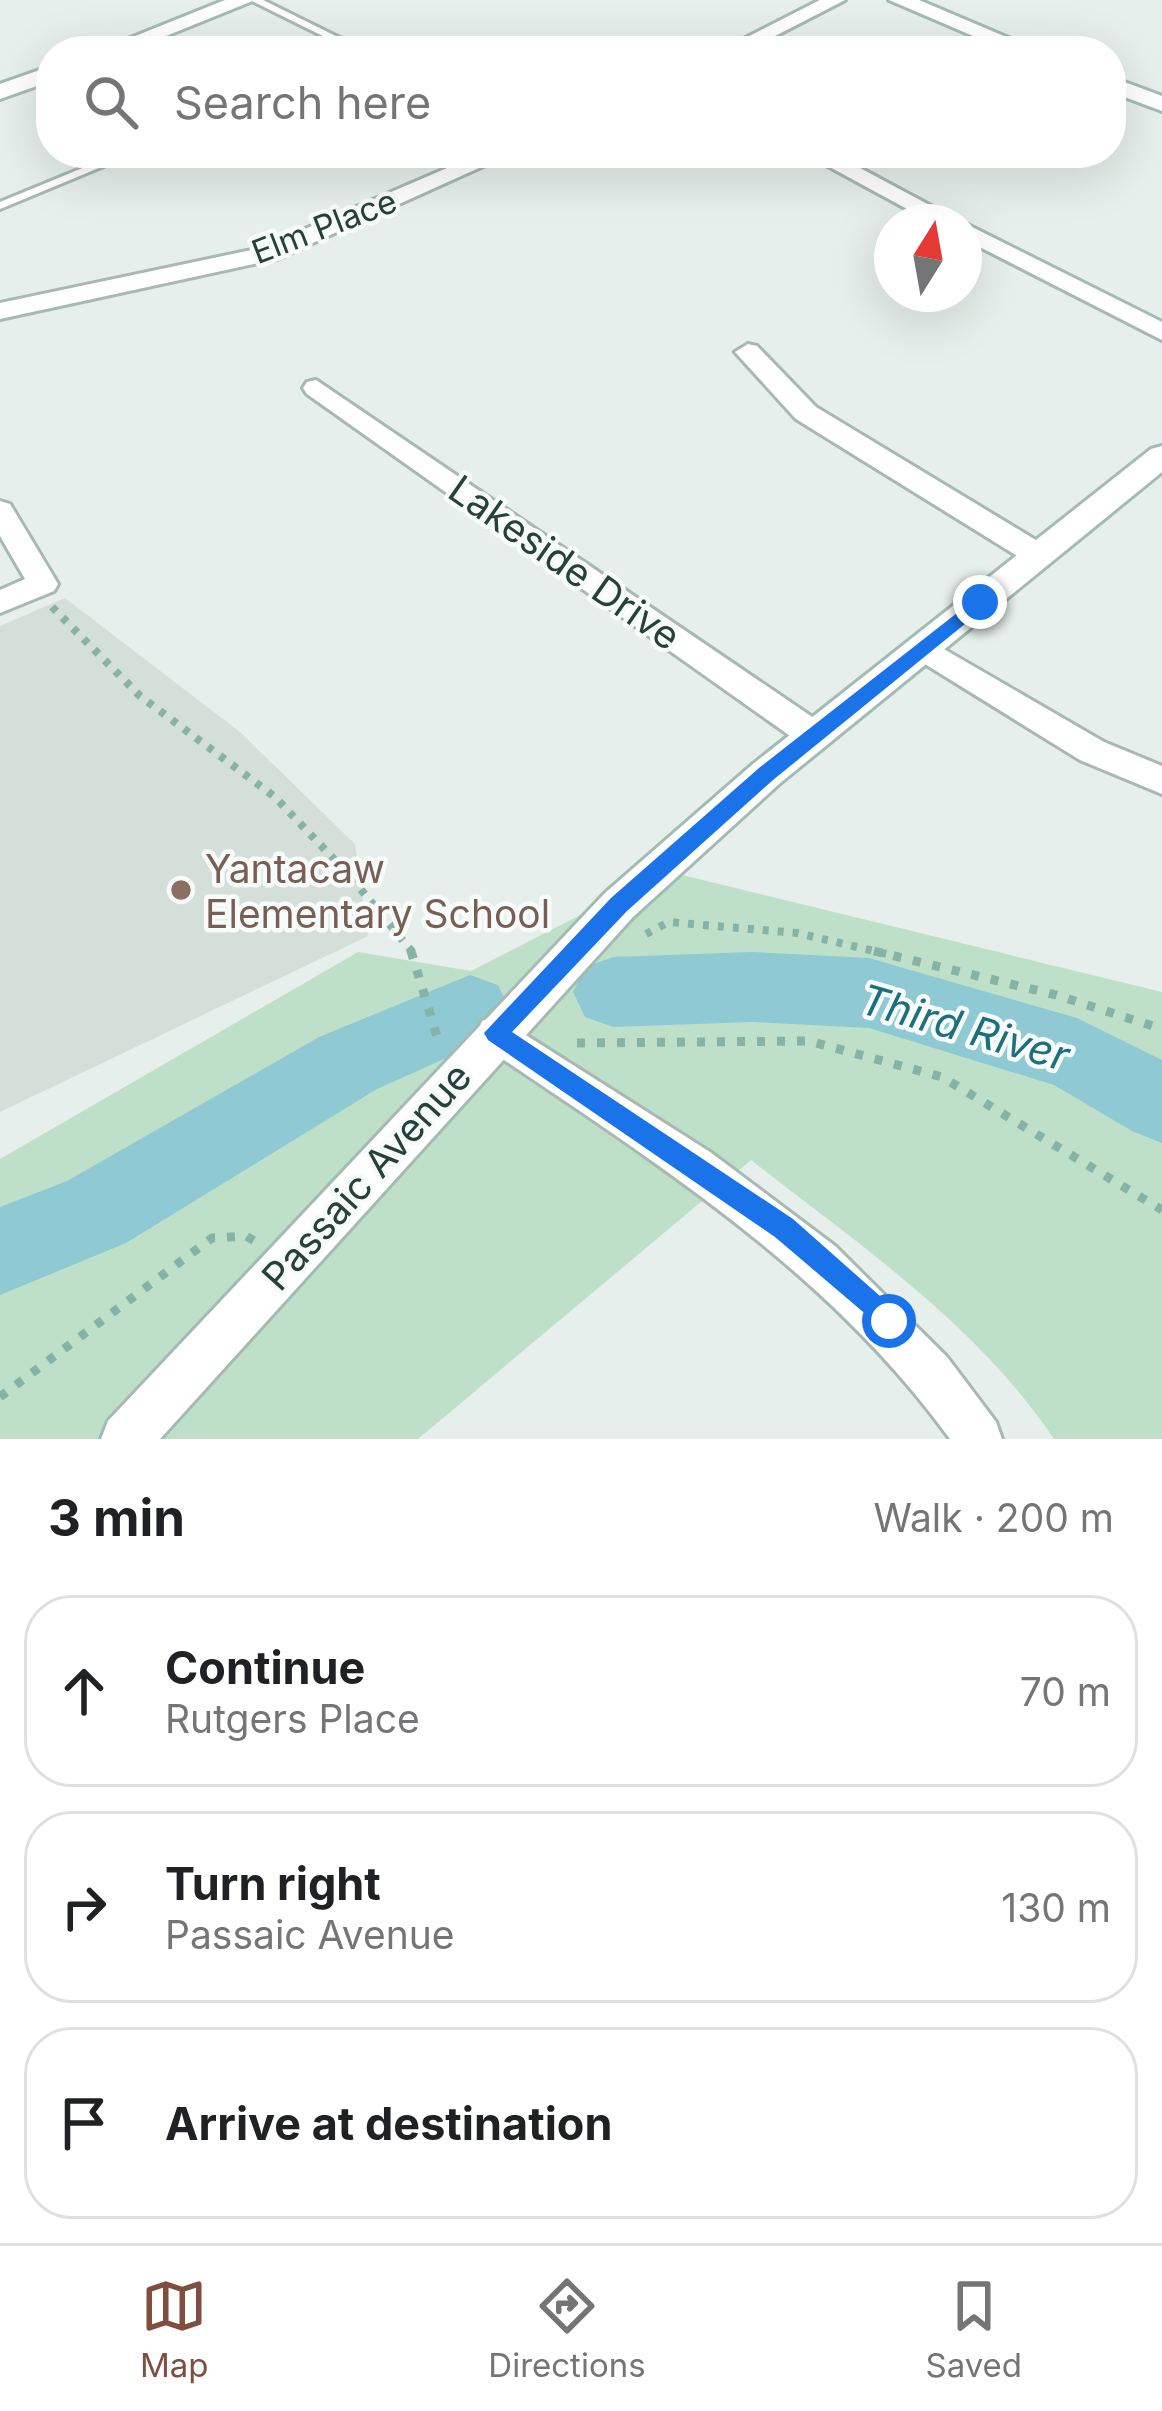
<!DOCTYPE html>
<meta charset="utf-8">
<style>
body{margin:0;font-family:Inter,sans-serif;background:#f2f2f2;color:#202124}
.compass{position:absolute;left:874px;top:204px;width:108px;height:108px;border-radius:50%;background:#fff;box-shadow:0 12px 48px #0002;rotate:11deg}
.stop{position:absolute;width:36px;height:36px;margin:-27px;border:9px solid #1a73e8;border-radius:50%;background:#fff}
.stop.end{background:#1a73e8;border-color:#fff;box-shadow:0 3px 12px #0008}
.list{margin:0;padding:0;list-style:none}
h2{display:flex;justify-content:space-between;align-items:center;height:156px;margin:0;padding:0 48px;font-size:51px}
h2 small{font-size:39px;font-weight:400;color:#757577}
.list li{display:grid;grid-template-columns:78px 1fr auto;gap:36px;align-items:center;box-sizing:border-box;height:192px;margin:0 24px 24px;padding:0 24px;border:3px solid #e0e0e0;border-radius:48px}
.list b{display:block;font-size:45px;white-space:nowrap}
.list p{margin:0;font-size:39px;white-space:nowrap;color:#757577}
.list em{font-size:39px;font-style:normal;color:#757577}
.icon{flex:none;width:66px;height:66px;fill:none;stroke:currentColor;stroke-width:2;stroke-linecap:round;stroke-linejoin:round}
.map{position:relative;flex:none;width:1162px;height:1439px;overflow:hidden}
.search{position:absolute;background:#fff;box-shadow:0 12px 48px #0002;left:36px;right:36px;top:36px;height:132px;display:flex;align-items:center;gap:30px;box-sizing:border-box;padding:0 42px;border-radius:48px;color:#757577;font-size:45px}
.sheet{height:804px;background:#fff}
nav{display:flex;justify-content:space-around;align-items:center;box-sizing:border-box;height:168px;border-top:3px solid #e0e0e0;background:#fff;font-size:33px;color:#757577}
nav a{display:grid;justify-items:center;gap:6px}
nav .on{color:#7f4e3f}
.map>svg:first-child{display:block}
.built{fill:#d4dfda}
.green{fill:#bfe0c8}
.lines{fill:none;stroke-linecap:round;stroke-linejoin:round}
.river{fill:#8ec9d4;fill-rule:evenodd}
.lane-casing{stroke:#a8b8b2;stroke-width:6}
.street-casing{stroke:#a8b8b2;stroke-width:6}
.secondary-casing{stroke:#a4bbb3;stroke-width:6}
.path-far1{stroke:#86b3a5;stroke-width:8;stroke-dasharray:6 9;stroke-linecap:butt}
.path{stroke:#86b3a5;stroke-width:9;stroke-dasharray:8 12;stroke-linecap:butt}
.lane{fill:#fff;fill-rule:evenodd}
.street{fill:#fff;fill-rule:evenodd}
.secondary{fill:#fff;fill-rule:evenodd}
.route{fill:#1a73e8}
.education-dot{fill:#8d6e63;stroke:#f7fbf9;stroke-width:4.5}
.labels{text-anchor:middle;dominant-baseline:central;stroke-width:9;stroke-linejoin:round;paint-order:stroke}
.far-street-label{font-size:33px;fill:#24423a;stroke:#f7fbf9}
.street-label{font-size:39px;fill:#24423a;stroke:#f7fbf9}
.education-label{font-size:39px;fill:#785e54;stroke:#f7fbf9;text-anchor:start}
.water-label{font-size:42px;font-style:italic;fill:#1c6f80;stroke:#f7fbf9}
</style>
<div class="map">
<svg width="1162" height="1439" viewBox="0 0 1162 1439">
<rect width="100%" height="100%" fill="#e6efeb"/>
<path class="built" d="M65,598L240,732L355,844L368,936L0,1112V626Z"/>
<path class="green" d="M666,871L1162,992V1439H1054C976,1323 859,1245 751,1160L418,1439H0V1159L358,952L471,971Z"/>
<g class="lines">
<path class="river" d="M752,952L869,958L1077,1018L1162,1060V1143L1132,1131L1054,1085L869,1028L752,1022L613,1027L585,1017L573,992L585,967L613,957Z
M470,975L498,985L510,1010L498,1035L377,1089L126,1243L0,1295V1207L67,1181L319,1037Z"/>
<g class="lane-casing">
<path id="lane" d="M250,0H263L366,51H353Z
M133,39L158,49L159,51H145L129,44L128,42Z
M119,153H135L0,209V202Z"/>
</g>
<g class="street-casing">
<path id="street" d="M820,0H845L746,51H720Z
M482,153H512L277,259L0,319V303L261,248Z
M804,153H832L961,222H931Z
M964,223L1162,322V340L964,239Z
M748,344L757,346L816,407L1049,548L1053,555L1049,562H1027L796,419L735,352Z
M316,380L827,727L832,736L827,745L815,749L803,745L307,394L303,388L307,382Z
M0,501L10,504L58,584L54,591L0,613V590L25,579L0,536Z
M923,637L1104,742L1162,766V794L1080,760L912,656L907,648L912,640Z
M496,1016L710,1152L835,1246L947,1357L996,1422L1002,1439H950C827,1269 653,1161 482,1045L477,1033L482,1021Z"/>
</g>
<g class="secondary-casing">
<path id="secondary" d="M225,0H255L129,51H98Z
M889,0H919L1039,51H1008Z
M51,66V81L0,99V84Z
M1111,77L1162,96V111L1111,92Z
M1162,446V472L779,784L633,917L160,1439H101L108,1421L605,893L753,764L1151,449Z"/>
</g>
<path class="path-far1" d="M52,607L140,696L275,797L349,875L414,954
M646,934L669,922L797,933L887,954"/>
<path class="path" d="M411,951L439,1043
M874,951L1056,995L1162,1029
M577,1043L809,1041L942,1077L1162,1210
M0,1397L212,1238L246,1236L256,1242"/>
<use href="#lane" class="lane"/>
<use href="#street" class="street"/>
<use href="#secondary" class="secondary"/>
</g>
<path class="route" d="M980,595L987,597V606L773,780L627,911L512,1032L793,1219L898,1312L902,1321L898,1330L889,1334L775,1237L488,1040L484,1033L611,898L759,768Z"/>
<circle class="education-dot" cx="181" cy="890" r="12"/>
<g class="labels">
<g class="far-street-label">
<text transform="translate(324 226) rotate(-21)">Elm Place</text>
</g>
<g class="street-label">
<text transform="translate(565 562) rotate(35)">Lakeside Drive</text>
<text transform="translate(366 1176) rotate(-48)">Passaic Avenue</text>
</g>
<g class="education-label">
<text x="205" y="868">Yantacaw<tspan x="205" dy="45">Elementary School</tspan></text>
</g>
<g class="water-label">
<text transform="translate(965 1027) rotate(16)">Third River</text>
</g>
</g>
</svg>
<svg class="compass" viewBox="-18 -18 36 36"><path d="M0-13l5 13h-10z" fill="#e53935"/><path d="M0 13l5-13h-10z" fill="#757577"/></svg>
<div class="stop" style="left:889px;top:1321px"></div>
<div class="stop end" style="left:980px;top:602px"></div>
<div class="search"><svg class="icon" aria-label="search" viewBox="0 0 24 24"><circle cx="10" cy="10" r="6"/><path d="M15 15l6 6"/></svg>Search here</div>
</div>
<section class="sheet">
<h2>3 min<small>Walk · 200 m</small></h2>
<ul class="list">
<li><svg class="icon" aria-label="ahead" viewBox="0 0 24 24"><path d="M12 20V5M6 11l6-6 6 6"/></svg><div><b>Continue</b><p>Rutgers Place</p></div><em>70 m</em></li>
<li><svg class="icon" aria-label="right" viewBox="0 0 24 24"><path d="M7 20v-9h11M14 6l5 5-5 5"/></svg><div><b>Turn right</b><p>Passaic Avenue</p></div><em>130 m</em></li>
<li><svg class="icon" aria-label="arrive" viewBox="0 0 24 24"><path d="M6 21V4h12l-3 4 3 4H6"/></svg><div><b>Arrive at destination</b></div></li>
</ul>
</section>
<nav>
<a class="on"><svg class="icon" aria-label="map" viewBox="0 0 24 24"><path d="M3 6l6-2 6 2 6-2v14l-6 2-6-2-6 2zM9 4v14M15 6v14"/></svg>Map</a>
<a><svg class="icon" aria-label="directions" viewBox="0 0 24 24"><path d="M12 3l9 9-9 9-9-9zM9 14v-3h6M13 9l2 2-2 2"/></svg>Directions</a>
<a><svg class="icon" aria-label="saved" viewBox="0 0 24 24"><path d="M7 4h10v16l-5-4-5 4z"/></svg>Saved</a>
</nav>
